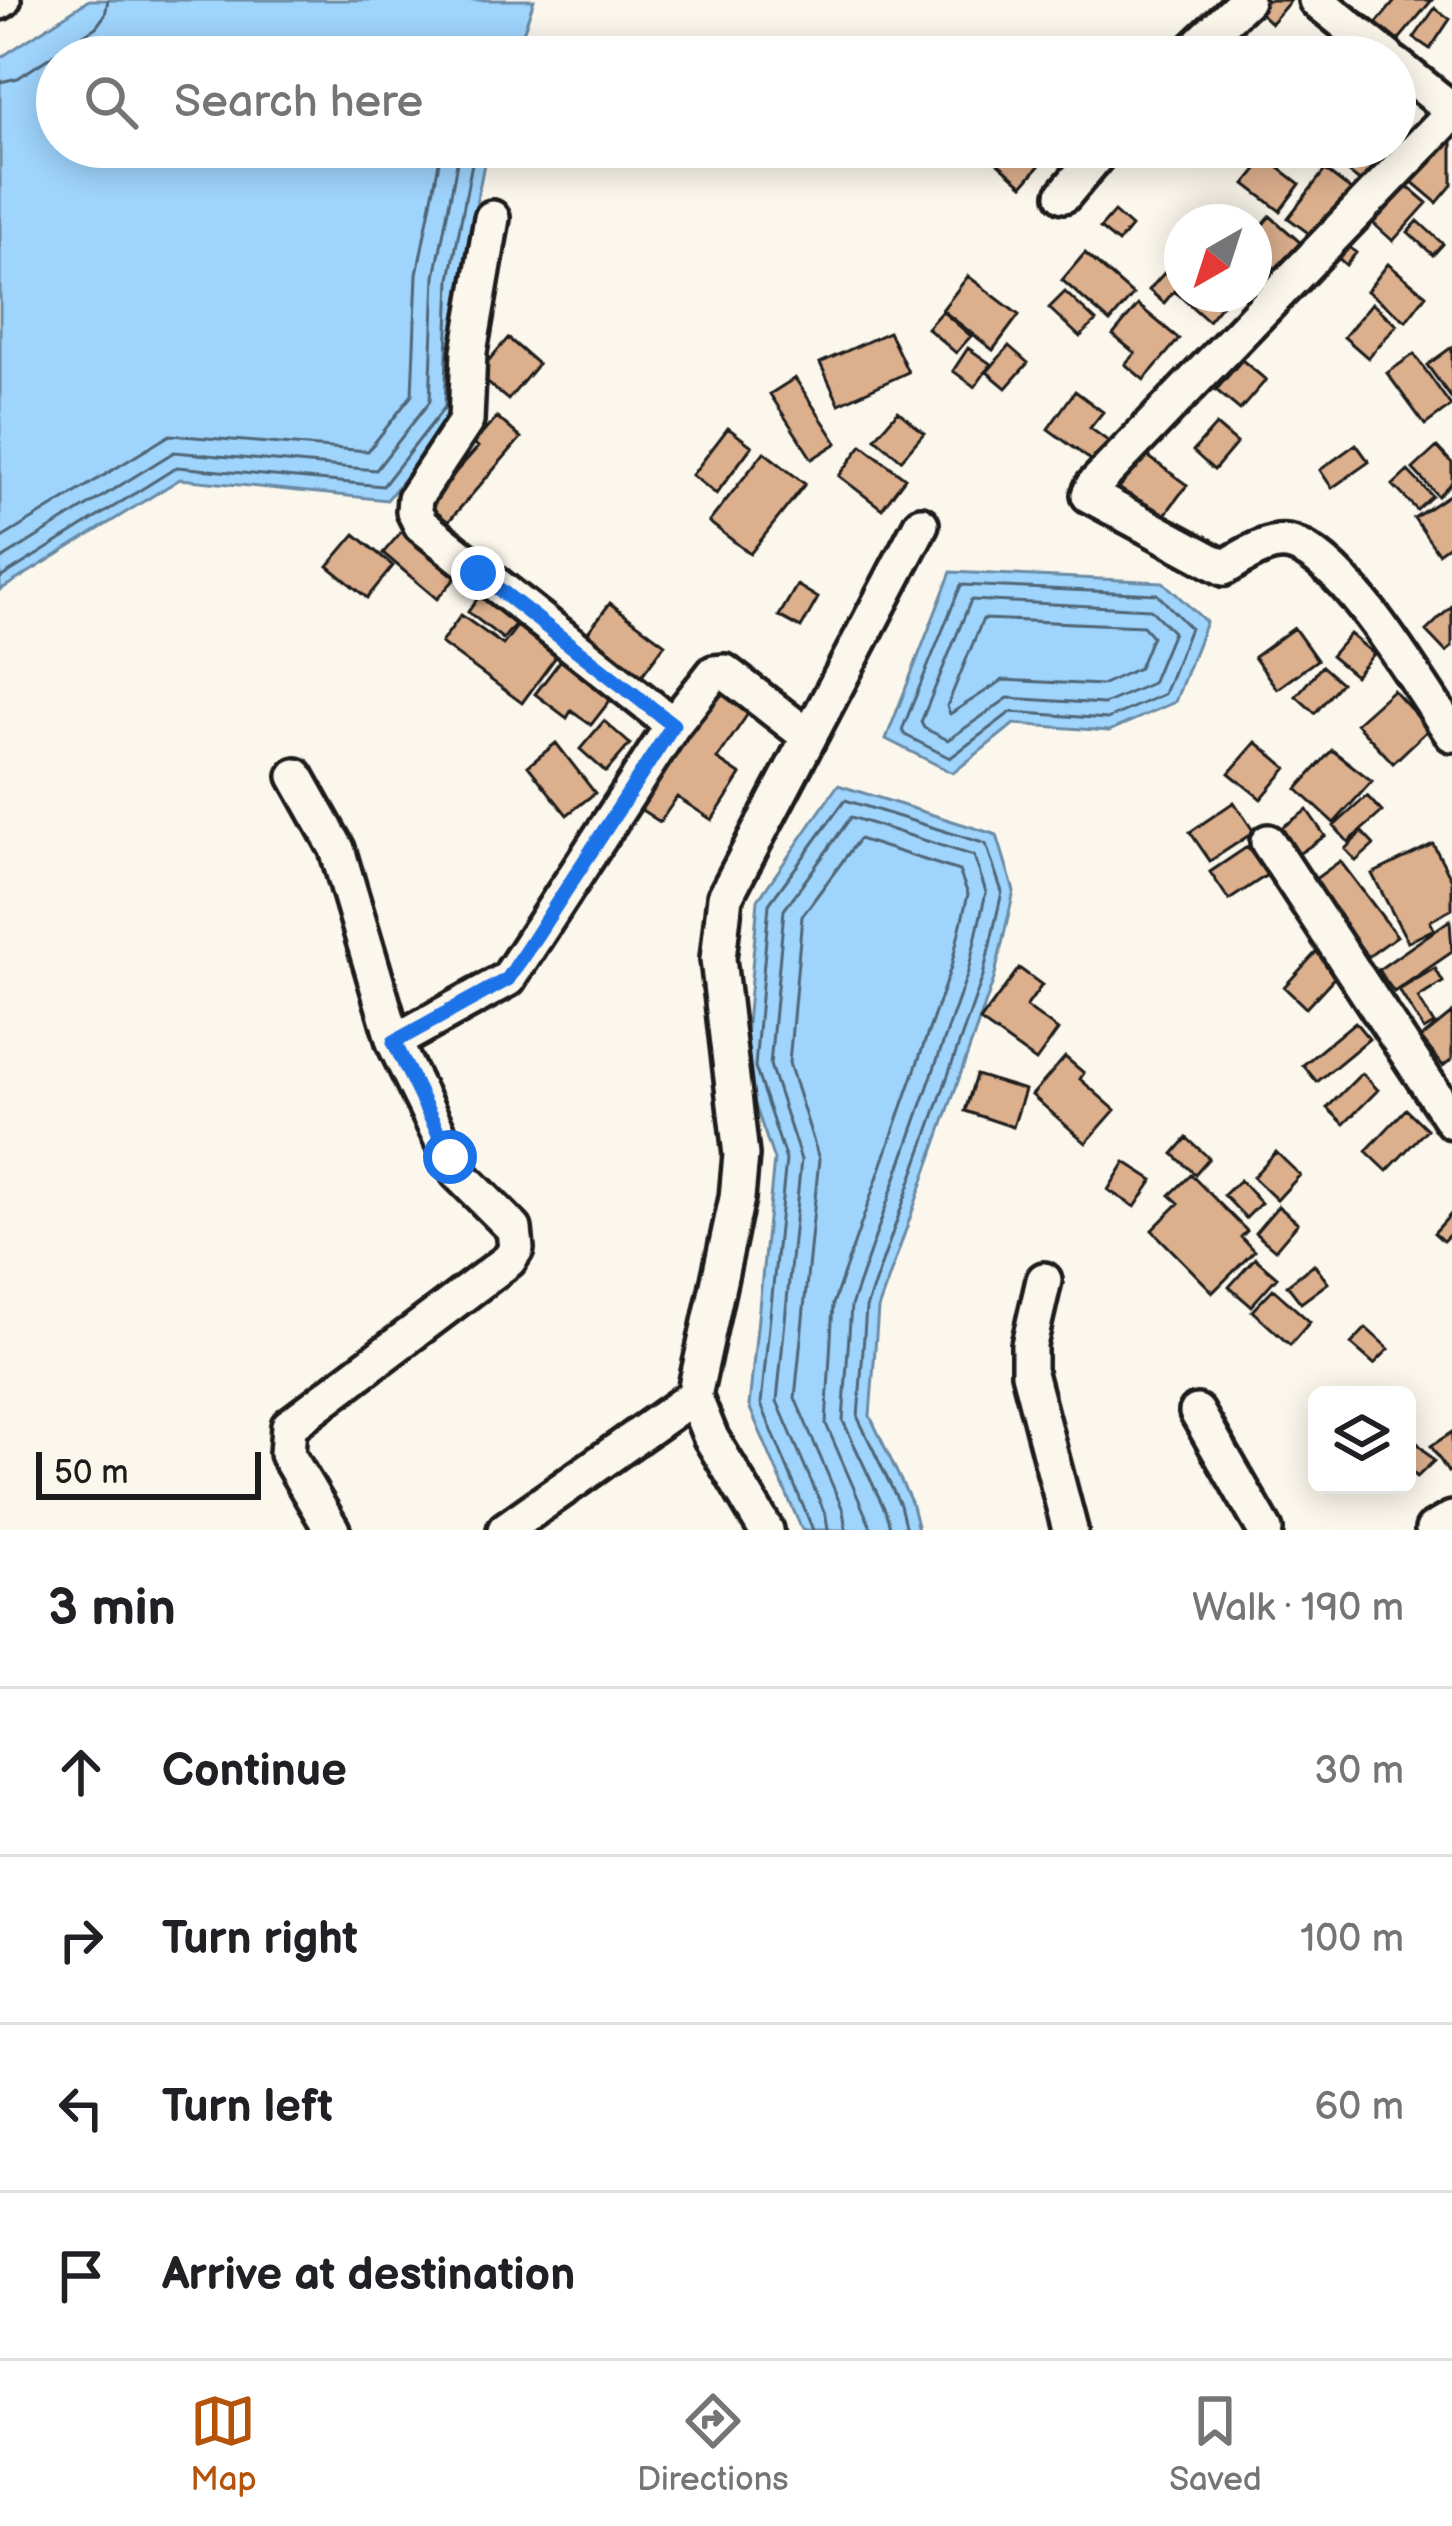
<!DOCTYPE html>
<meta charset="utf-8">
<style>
body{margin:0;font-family:"Balsamiq Sans",sans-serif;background:#f2f2f2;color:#202124}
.controls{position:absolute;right:36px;bottom:36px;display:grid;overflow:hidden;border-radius:18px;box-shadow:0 6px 30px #0003}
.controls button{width:108px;height:108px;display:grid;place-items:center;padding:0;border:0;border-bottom:3px solid #e0e0e0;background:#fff;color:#202124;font:60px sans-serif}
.compass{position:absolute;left:1164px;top:204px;width:108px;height:108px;border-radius:50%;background:#fff;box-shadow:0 6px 30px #0003;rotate:219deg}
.scale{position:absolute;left:36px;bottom:30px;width:225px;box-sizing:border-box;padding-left:12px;border:6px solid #1c1c1c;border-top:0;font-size:33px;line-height:42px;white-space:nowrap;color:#1c1c1c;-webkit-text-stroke:9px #fbf7ec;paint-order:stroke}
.stop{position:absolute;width:36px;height:36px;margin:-27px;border:9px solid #1a73e8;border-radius:50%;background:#fff}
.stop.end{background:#1a73e8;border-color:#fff;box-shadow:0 3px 12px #0008}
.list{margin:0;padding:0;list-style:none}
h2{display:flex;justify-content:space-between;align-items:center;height:156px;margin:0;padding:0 48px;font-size:51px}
h2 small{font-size:39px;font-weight:400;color:#757577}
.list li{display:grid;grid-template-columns:78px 1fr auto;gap:36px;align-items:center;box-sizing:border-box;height:168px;padding:0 48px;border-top:3px solid #e0e0e0}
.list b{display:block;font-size:45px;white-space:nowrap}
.list em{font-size:39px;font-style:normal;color:#757577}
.icon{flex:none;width:66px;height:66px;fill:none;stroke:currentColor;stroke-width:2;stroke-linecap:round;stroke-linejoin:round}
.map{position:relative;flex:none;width:1452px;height:1530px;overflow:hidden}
.search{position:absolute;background:#fff;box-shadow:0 6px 30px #0003;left:36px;right:36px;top:36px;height:132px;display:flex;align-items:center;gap:30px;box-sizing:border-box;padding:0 42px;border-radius:66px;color:#757577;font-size:45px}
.sheet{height:828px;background:#fff}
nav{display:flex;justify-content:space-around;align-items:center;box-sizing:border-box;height:168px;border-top:3px solid #e0e0e0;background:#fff;font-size:33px;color:#757577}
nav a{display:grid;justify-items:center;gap:6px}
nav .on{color:#b45309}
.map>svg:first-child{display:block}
.water{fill:#9fd4fd;stroke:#6b8aa3;stroke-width:3}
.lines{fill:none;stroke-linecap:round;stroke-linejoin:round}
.shore{stroke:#506676;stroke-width:3}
.building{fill:#dcaf8d;stroke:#1c1c1c;stroke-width:3}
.minor-casing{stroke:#1c1c1c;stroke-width:42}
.minor{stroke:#fbf7ec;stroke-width:33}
.route{stroke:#1a73e8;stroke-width:15}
</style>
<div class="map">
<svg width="1452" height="1530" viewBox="0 0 1452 1530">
<rect width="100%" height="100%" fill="#fbf7ec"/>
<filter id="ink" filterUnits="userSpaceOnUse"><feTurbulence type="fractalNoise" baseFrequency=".00833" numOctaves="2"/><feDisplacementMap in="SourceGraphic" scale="24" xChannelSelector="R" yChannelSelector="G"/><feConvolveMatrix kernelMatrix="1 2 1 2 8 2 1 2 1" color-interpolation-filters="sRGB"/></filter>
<g filter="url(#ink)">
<path class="water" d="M89,0H534L515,57H57V147H487L462,281L457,412L387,500L180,479L0,590V58Z
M951,572L1163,582L1206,622L1175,702L1109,731L1014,724L953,773L886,739Z
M838,785L997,835L1014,891L994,979L878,1309L870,1416L911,1502L918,1530H802L749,1406L774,1160L743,1070L758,900Z"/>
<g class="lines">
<path class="shore" d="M0,82L18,78L96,27L105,15L108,0
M0,539L170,435L368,451L412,395L417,274L442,147
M0,560L174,452L376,470L430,401L435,277L460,147
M0,578L177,467L383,486L445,407L450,279L475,147
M961,585L1157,594L1190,628L1164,694L1107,719L1011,712L950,758L905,735L902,730Z
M971,600L1150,609L1173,632L1152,683L1104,704L1008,698L948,740L924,728L921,722Z
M983,619L1143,626L1152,636L1139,668L1101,685L1003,680L950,714L947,706Z
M813,1530L761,1404L786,1160L755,1067L769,904L845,800L986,844L1002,892L983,976L866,1308L858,1418L900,1505L906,1530
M828,1530L826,1516L777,1401L801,1160L770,1065L784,910L851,817L974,856L986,892L968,972L851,1306L843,1421L885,1510L891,1530
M846,1530L843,1510L795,1398L819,1159L789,1063L802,916L859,839L959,871L968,894L951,967L833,1304L826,1424L872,1530"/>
</g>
<path class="building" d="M1246,0H1291L1271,23Z
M1396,0H1432L1396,43L1374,26Z
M1435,8L1450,19L1430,49L1414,38Z
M1335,40L1357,57H1322Z
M1452,133V185L1437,203L1411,181Z
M1395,137L1406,146L1371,190L1348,172L1368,147H1395Z
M990,147H1040L1049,154L1023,185L986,153Z
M1266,158L1300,184L1280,211L1245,184Z
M1325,170L1360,197L1338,226L1325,216L1311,235L1288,218Z
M1407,186L1427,203L1393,241L1373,223Z
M1114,212L1131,227L1118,243L1100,228Z
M1270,216L1302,244L1279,272L1254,251V235Z
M1418,221L1443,244L1433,255L1408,232Z
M1341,239L1356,253L1346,265L1331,251Z
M1085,253L1133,295L1110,322L1062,280Z
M1180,255L1182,294H1224L1228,297L1208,321L1174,291L1164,303L1149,290Z
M1254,262L1274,280L1253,305L1240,294H1254Z
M1388,264L1426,295L1406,321L1367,291Z
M968,276L1019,315L993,350L942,310Z
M1065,292L1096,321L1080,337L1049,308Z
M1372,303L1397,325L1368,358L1344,337Z
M1138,305L1179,339L1144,380L1125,364L1135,353L1113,335Z
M942,311L971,336L956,353L927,328Z
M889,332L908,372L839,404L820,363Z
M508,338L538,364L508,400L477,374Z
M1009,346L1028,363L1006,388L987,372Z
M1452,347V399L1427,365Z
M968,348L991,364L975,387L953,371Z
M1414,354L1451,406L1425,425L1387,373Z
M1242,360L1266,380L1240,410L1216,390Z
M795,378L837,443L812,459L770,394Z
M1075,391L1103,412L1090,428L1115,446L1100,467L1048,429Z
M898,411L924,433L901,460L875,438Z
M497,417L521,438L448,522L427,504L478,447L474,443Z
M1216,425L1237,443L1214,470L1193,451Z
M728,428L752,446L716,494L692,475Z
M1356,444L1369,462L1332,488L1320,470Z
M862,445L905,478L882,509L839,476Z
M1437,447L1452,463V482L1438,496L1413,469Z
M764,452L805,484L750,554L709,522Z
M1145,454L1187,485L1161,520L1119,488Z
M1408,471L1432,496L1417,510L1393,485Z
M1452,493V543L1438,553L1414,518Z
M408,524L462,571L437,599L383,553Z
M355,534L393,566L367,598L328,566Z
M797,585L818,598L801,628L779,616Z
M485,588L521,617L503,639L468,612Z
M610,603L665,644L640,678L585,636Z
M1452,606V647L1446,652L1426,631Z
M461,615L503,645L523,618L563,647L522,703L441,643Z
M1294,628L1317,660L1277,689L1254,657Z
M1350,634L1374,654L1355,676L1331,656Z
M567,652L618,690L591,725L571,711L567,718L535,694Z
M1322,666L1341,683L1315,713L1296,696Z
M722,683L754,705L717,759L741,775L712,820L677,797L660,822L631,803L652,771L660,776Z
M1393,690L1429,729L1393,763L1356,723Z
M604,721L630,744L606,772L580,749Z
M1256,742L1287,768L1261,799L1229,773Z
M556,743L595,793L567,815L528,766Z
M1332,750L1372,781L1334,823L1297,789Z
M1367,796L1382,812L1348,842L1334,826Z
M1234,802L1254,832L1210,861L1190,832Z
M1307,810L1325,836L1294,857L1277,831Z
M1362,832L1374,845L1356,861L1345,849Z
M1433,844L1452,880V909L1430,921L1434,929L1408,942L1372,874Z
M1247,847L1267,875L1229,900L1210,872Z
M1340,861L1397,936L1368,957L1311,882Z
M1450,920L1452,952L1394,992L1378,970Z
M1319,949L1342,969L1306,1008L1284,987Z
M1019,968L1042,985L1026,1007L1058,1030L1036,1061L980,1021Z
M1435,968L1443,982L1418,998L1434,1024L1424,1030L1399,990Z
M1452,1013V1059L1443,1066L1421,1038Z
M1355,1022L1369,1039L1317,1082L1303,1065Z
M1065,1057L1084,1073L1080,1079L1115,1110L1086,1143L1032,1095Z
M1362,1073L1378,1090L1344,1124L1327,1108Z
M976,1075L1025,1090L1013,1127L965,1111Z
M1406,1109L1427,1129L1387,1171L1366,1151Z
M1187,1138L1209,1158L1195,1174L1173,1154Z
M1276,1152L1300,1175L1277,1200L1253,1177Z
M1125,1162L1153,1180L1135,1207L1108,1190Z
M1191,1175L1247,1231L1241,1237L1254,1251L1213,1292L1152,1230L1179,1203L1170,1195Z
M1240,1180L1261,1203L1246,1218L1224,1195Z
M1278,1206L1298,1223L1275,1250L1255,1233Z
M1452,1213V1232L1443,1241L1434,1233Z
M1255,1258L1277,1277L1251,1306L1229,1287Z
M1314,1264L1328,1283L1301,1303L1287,1285Z
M1273,1289L1310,1322L1290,1345L1252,1311Z
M1366,1328L1389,1349L1374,1364L1351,1344Z
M1452,1432V1469L1448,1472L1431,1446Z
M1411,1436L1434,1461L1417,1477L1407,1466V1440Z"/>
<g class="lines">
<g class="minor-casing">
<path id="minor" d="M1316,0L1387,57
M0,2L3,0
M1186,57L1246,0
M1395,64L1452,110
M1452,113L1093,486L1089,495L1224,568C1243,557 1269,538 1292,544C1347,560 1420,687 1452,734
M1064,195L1104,147
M492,218L469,352L466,421L415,498L414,511L421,525L673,725
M296,776L337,849L394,1042L458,1173L514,1229L516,1249L509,1260L289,1426L287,1454L332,1530
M1268,842L1452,1121
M394,1042L508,979L673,725L714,673L725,672L809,737
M1044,1280L1029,1345V1373L1070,1530
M1197,1412L1265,1530
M505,1530L694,1396
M766,1530L711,1438L694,1396L737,1198L741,1155L718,959L725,897L921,524
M1433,1530L1452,1519"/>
</g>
<use href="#minor" class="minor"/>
</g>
</g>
<g class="lines" filter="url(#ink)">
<path class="route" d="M450,1157L394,1042L508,979L673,725L478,573"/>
</g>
</svg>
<div class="controls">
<button><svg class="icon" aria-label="layers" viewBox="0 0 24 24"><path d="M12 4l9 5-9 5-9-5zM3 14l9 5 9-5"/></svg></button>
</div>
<svg class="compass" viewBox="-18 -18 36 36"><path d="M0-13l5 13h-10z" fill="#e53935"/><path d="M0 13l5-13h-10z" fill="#757577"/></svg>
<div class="scale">50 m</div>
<div class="stop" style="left:450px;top:1157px"></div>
<div class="stop end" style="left:478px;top:573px"></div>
<div class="search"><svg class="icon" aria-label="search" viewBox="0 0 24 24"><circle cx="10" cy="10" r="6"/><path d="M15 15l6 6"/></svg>Search here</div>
</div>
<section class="sheet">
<h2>3 min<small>Walk · 190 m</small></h2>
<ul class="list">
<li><svg class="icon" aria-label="ahead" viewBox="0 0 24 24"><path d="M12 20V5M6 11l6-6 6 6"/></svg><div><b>Continue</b></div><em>30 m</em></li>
<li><svg class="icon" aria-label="right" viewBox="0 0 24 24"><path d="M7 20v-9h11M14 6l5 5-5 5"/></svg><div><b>Turn right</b></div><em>100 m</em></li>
<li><svg class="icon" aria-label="left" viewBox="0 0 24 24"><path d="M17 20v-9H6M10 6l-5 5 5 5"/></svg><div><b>Turn left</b></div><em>60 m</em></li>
<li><svg class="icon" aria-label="arrive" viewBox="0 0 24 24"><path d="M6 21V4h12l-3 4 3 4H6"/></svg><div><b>Arrive at destination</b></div></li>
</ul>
</section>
<nav>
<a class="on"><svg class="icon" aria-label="map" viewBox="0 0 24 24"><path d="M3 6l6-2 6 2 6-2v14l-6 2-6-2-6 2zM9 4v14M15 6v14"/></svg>Map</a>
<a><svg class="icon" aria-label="directions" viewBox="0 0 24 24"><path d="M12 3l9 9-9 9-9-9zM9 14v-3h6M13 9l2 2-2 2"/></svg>Directions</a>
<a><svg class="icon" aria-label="saved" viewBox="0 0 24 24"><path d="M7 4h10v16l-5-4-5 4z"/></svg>Saved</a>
</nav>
